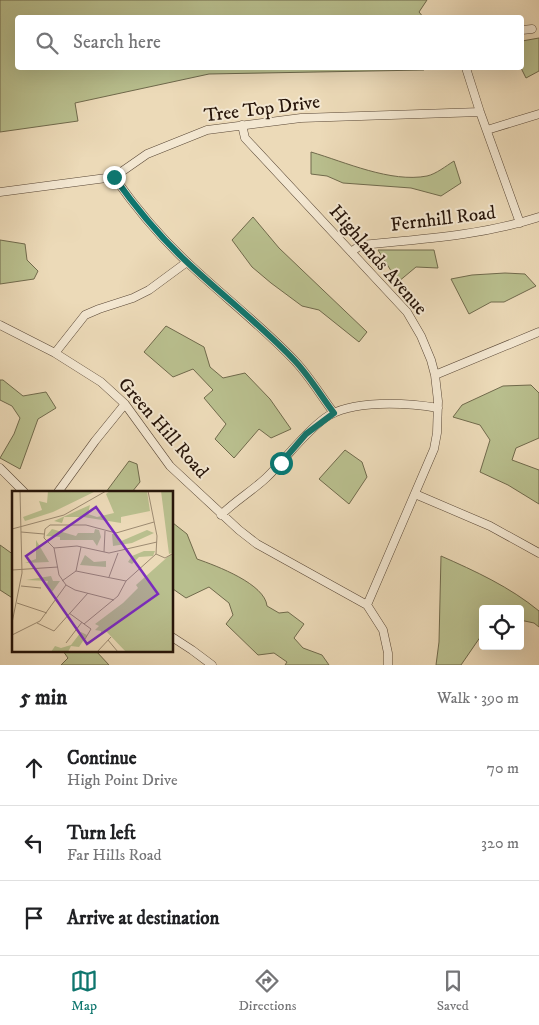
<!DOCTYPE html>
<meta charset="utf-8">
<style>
body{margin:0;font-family:"IM FELL DW Pica",serif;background:#f2f2f2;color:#202124}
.controls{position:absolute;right:15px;bottom:15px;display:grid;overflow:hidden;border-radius:5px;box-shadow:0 5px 20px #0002}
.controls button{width:45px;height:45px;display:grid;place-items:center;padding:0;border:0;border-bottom:1px solid #e0e0e0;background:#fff;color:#202124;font:25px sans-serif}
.stop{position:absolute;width:15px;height:15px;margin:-11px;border:4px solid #0f766e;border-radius:50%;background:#fff}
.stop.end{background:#0f766e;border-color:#fff;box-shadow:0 1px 5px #0008}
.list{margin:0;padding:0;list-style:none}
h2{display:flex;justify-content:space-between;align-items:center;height:65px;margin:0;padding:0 20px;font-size:21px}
h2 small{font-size:16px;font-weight:400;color:#757577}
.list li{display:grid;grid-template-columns:32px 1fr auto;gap:15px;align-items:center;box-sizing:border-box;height:75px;padding:0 20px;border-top:1px solid #e0e0e0}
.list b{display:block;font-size:19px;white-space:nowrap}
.list p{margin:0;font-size:16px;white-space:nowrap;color:#757577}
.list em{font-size:16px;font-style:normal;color:#757577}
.icon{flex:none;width:28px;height:28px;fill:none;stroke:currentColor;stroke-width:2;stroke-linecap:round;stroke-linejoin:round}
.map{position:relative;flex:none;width:539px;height:665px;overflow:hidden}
.search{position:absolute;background:#fff;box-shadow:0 5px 20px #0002;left:15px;right:15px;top:15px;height:55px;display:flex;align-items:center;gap:12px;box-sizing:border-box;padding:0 18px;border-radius:5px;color:#757577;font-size:19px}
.sheet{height:290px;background:#fff}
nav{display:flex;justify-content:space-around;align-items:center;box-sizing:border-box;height:70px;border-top:1px solid #e0e0e0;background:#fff;font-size:14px;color:#757577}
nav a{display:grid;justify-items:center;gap:2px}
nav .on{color:#0f766e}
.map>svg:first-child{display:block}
.green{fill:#b9bf8e;stroke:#706a4c}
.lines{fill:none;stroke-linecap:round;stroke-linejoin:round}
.minor-casing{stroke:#584635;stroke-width:9}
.minor{stroke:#f3e7d1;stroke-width:8}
.route{stroke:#0f766e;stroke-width:6}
.labels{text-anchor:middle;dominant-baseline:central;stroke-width:4;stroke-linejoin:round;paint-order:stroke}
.street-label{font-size:19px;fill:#261409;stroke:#f3e7d1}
.inset-road{fill:none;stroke:#9d8b72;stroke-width:1}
.view{fill:#7b2cbf;fill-opacity:0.15;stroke:#7b2cbf;stroke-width:2.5}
.inset-edge{fill:none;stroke:#261409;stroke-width:2.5}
</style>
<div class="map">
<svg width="539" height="665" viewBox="0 0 539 665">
<rect width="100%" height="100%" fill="#ecdab8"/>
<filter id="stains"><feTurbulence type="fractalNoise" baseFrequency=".004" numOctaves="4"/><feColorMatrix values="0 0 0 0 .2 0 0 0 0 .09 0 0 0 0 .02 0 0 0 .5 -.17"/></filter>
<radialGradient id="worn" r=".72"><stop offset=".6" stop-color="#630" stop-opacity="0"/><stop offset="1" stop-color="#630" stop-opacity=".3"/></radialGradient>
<path class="green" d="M0,0H427L419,12L424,18H18V68H424V70L209,74L75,103L78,121L0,132Z
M539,38V71L526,78L521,68L522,41Z
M311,152C345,162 391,183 427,176C436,174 446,166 454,161L461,183L441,196L411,188L343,183L327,176L311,174Z
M253,217L279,248L367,332L359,342L319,310L302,306L271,283L252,267L232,240Z
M0,240L25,244L27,260L38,271L34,279L0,284Z
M378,250H434L438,268L416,267L398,282Z
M505,273L525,274L536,286L504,302H491L469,314L451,279L472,275Z
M166,326L204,347L210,367L223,378L245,373L270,399L291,429L271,438L259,429L234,458L215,439L226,424L204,398L213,390L193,369L173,377L144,352Z
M0,380H3L23,396L46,392L56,408L38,419L20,469L0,458L14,434L20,418L12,406L0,400Z
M531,385L539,393V438L516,448L512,460L539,470V504L508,485L480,472L490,440L480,425L453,417L462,405L503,386Z
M345,450L362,462L367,477L349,504L319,479Z
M129,461L137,464L140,482L132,492H106Z
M173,523L187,534L197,559C217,566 265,584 267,606L279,613L288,612L304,624L294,638L303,648L322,655L329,665H285L287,662L274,653L258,655L226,624L233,615L229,603L209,587L186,598L173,589Z
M0,545L14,555V599L0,590Z
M441,556C475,571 510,587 539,611V627L534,623L520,620V609H483V633L461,665H436L439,642Z
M63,651H96L109,665H61L68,658Z"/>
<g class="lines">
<g class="minor-casing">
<path id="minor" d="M522,30L532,29
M466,68L480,112L520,223
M242,125L245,138L407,312L421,336L431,360L435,375L438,401L437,433L434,449L367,605
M487,130L539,114
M114,177C136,208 161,238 188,263C223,296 262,326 295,361C310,377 321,396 334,413
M0,192L114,177L147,154L207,130L301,118L480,112
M351,252L361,245C422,239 480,236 539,217
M0,325L55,353L101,382L125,404L170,466L239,530L257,544L367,605L383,630L388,653V665
M55,353L85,315L99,309L133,298L149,290L187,262
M435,375L539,332
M0,468L24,492
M58,492L95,441L125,404
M415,494L490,526L539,553
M221,515C235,501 252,491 266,478C286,459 302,435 325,418C351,399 408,403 438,408
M172,637L192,650L212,665"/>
</g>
<use href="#minor" class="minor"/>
</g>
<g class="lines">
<path class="route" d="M114,177C136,208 161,238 188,263C223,296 262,326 295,361C310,377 321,396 334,413L306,434L281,463"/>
</g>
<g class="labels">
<g class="street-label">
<text transform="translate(262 109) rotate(-7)">Tree Top Drive</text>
<text transform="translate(443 219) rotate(-7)">Fernhill Road</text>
<text transform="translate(378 260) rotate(49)">Highlands Avenue</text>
<text transform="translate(163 428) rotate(49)">Green Hill Road</text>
</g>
</g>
<g transform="translate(12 491)">
<rect width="161" height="161" fill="#ecdab8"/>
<path d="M36,0H84L41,21L13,30L11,26L30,19L27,10L35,12ZM98,0H135L138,20L109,26V32L71,26H52L50,32L42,30L78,14L76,23L85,26L102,22L94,3ZM149,0H161V161H114L94,140L89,144V140L83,139L87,135L83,133L111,112L126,97L124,94L160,62L157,63ZM40,38L64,45L66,42H82L83,38L87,39L89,46L85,55L81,49H48V46L34,45ZM135,39L142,42L120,52L101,55L100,43H104L107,51ZM24,49L37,71L13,72L24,68ZM132,60H143L141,65L127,66L120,73L116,71L120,65ZM73,64L82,71L94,70V76L68,74ZM39,85L41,90H48L40,101L34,96L36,90L14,89ZM69,141L75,144L67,156L59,155L56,161H39L43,155L49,157L59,154Z" fill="#b9bf8e"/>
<path class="inset-road" d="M142,31L104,42L74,34H38L33,38L32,47L42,57L65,55L97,62L145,51M0,38L52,24L94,0M9,41L32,43M42,57L47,84L54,94L63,99L102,109M92,61L93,40M144,63L153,67L162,62M0,79L46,76M64,80L114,90M97,86L106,62M50,90L64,80L69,56M9,95L29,97M5,112L35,122M57,122L79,138L73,148M0,132L10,82L8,0M25,132L42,140L76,102M72,133L106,105L114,90L144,63L145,45L136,0M0,144L28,130L54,94M96,149L106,161M54,152L70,131M85,161L99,146"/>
<path class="view" d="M84,16L146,103L75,153L14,65Z"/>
<rect width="161" height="161" class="inset-edge"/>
</g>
<rect width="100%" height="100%" filter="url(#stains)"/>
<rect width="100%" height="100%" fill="url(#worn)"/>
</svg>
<div class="controls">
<button><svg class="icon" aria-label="locate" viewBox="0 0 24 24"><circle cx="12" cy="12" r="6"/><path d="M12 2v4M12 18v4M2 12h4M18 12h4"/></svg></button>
</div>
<div class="stop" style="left:281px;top:463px"></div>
<div class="stop end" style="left:114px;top:177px"></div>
<div class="search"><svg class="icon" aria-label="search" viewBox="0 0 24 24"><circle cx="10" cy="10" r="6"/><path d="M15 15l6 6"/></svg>Search here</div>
</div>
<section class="sheet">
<h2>5 min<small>Walk · 390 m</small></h2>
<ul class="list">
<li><svg class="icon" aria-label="ahead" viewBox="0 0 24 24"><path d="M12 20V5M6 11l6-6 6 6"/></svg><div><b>Continue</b><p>High Point Drive</p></div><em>70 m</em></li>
<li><svg class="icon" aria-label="left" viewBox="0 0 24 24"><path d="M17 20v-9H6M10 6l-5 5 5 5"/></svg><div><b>Turn left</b><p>Far Hills Road</p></div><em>320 m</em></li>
<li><svg class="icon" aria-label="arrive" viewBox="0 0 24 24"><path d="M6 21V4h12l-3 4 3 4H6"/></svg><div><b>Arrive at destination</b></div></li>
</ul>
</section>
<nav>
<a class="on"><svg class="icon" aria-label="map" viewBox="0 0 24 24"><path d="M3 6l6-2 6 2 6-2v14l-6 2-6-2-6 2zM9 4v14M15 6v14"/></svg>Map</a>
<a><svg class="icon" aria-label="directions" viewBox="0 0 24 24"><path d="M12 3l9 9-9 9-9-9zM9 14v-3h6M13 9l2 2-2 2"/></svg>Directions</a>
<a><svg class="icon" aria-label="saved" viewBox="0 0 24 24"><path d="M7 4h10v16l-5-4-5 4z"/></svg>Saved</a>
</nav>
